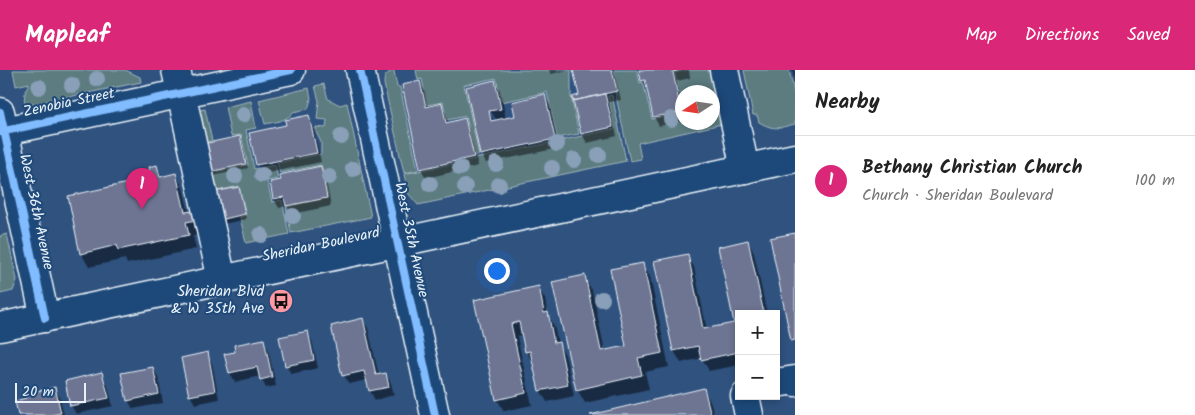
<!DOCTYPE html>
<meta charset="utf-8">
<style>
body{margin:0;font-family:Kalam,sans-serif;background:#f2f2f2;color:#222}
.controls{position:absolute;right:15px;bottom:15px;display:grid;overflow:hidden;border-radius:0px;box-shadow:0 2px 8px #0003}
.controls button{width:45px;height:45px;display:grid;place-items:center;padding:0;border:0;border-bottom:1px solid #e0e0e0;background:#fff;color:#222;font:25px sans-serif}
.compass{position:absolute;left:675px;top:15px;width:45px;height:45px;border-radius:50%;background:#fff;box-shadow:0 2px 8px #0003;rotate:258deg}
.scale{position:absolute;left:15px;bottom:12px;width:71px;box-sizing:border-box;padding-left:5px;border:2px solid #e8f1f8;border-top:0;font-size:14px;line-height:18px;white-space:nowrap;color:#e8f1f8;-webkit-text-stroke:4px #1f4a7a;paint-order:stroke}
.you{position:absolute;left:496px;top:200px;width:18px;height:18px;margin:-12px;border:4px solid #fff;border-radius:50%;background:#1a73e8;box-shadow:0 0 0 8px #1a73e833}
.badge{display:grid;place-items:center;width:32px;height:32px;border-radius:50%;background:#db2777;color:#fff;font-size:16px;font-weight:700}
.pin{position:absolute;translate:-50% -41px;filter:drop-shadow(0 1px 2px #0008)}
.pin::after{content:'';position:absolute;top:26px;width:18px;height:15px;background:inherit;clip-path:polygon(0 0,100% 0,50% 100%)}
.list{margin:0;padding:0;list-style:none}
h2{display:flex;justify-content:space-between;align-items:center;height:65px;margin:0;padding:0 20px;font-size:21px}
h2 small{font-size:16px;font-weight:400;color:#767676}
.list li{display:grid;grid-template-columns:32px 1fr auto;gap:15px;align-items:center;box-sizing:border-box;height:90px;padding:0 20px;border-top:1px solid #e0e0e0}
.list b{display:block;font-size:19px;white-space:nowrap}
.list p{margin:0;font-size:16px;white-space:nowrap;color:#767676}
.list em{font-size:16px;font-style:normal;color:#767676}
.map{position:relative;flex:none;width:795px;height:345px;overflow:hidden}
header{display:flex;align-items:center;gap:30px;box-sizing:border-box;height:70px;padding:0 25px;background:#db2777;color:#fff}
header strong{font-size:24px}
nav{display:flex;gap:28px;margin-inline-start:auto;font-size:18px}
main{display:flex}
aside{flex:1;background:#fff}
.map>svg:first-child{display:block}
.green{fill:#5c7c80;stroke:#a2b6bc}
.shadow{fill:#0007;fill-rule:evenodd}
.building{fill:#6d7492;stroke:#e8f1f8}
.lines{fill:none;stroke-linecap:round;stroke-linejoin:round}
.minor-casing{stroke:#e8f1f8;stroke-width:31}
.major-casing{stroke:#e8f1f8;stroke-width:31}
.minor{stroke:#1f4a7a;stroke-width:28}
.major{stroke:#1f4a7a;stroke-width:28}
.cycleway-casing{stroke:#1f4a7a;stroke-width:11}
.cycleway{stroke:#80bcff;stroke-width:8}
.tree{fill:#89a0b8}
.labels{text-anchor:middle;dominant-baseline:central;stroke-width:4;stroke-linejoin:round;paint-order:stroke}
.street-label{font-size:15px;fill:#e8f1f8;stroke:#1f4a7a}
.poi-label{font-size:15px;fill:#e8f1f8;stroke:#1f4a7a;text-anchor:end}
</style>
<header>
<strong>Mapleaf</strong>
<nav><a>Map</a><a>Directions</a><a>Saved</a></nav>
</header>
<main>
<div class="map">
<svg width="795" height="345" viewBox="0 0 795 345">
<rect width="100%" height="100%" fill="#2f527f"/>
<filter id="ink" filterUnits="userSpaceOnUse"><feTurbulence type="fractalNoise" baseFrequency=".02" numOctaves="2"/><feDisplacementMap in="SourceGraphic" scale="10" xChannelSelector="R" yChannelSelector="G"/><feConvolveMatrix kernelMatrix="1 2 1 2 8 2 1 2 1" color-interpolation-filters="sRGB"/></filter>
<g filter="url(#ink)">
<path class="green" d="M13,0H125L140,7L141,12L29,35L25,33C23,27 26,19 29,13L16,16Z
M416,0H571V27L579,64L557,68L547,22L502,32L496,8L464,15L479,85L475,86L466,46L447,50L443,32L427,35L422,9L418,10Z
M614,0H637L640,13L643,12L652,49L682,42V52H712V22H682V39L675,3L688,0H710L722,54L638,73L641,89L630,91L615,22L618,21Z
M744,0H789L795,27V54C778,58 775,61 759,52L757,45H753Z
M394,1L397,17H400L418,100L404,103L384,14C384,6 386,3 394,1Z
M324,14L328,29L340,35L347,33L371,147L291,163L286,137L328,127L321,95L280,103L277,93L321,84V72L316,62V57L326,58L327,50L317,49L319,31L315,16Z
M309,18L311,29L308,39L293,42C288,51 274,52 265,54L259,30Z
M612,25L626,91L418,135L408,123L404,104L615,59L608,26Z
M251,31L256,58L246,60L254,99L275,95L278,109L267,111L272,132L282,130L289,164L246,173L240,147L246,145L239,116L213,122L219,151L224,150L229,176L219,178L190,42L205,39L212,71L203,73L209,103L248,95L241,65L231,66L225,37Z
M7,164L17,210L13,221L0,224V166Z"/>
<path class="shadow" d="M549,0H568L551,4Z
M578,0H614L621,30L609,32L617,66L587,73L582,64L574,28L580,26Z
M640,0H689L690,8L677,11L682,39V51L659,56L654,47L648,19L643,11Z
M792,0H795V12Z
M420,12L425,21L428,38L441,35L446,43L448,53L464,50L469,58L478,96L426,108L421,99L403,16Z
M495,12L500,20L506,49L516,47L545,26L550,35L559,78L486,93L481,84L467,18ZM487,35L497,51H494L485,36Z
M308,47L313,55L321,92L263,104L257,95L251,64L287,56Z
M240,68L242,72L248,98L213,106L211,102Z
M156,96L162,107L176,104L183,118L189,143L193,142L203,164L193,166L196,179L127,194L125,189L89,197L81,183L152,109Z
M320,97L325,106L331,136L292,144L287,136L279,138L274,129L271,113Z
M238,119L241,123L246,149L224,154L222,149Z
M748,171L754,183L767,244H739V295L709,301L702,288L681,293L674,281L656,192L687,186L694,197L707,260L735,254Z
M642,194L650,207L669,297L645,302L649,319L585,333L577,319L584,207L592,220L605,281L628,277Z
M538,218L545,229L548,246L554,256L558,273L565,285L574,326L547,332L540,320L533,293L527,282L523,264L517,266L532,335L504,341L497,329L476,231Z
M363,250L368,258L379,306L386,304L391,313L394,325L375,330L370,321L367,310L349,314L344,305Z
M307,262L312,271L318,298L291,304L286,295Z
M263,270L268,279L276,316L266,318L260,306L235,312L230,303L226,285L237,283Z
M207,284L212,293L219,329L195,334L190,325Z
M153,298L158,307L163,333L133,339L128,330Z
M101,304L107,313L113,336L76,344L71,335Z
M36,318L39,322L55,319L60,328L64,345H19L27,329Z
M704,320L711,333L714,345H596Z"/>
<path class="building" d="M573,0H612L617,21L573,31L572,27L579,25Z
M639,0H681L673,2L681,42L653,47L645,10L641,11Z
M495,10L501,39L489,41L491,51L515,46L512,32L545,24L555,69L480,85L466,17Z
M420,11L426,37L442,33L446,53L465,48L474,87L420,99L402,15Z
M605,24L613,57L581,64L573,31Z
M309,45L317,83L256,95L249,63L286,55L285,50Z
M240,66L246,94L209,102L203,74Z
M157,95L160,107L176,103L185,142L194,141L196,150L186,152L189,165L118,180L117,175L80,184L68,126L151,108L149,97Z
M321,96L327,128L286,136L284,127L273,129L270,112L281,110L279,105Z
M239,117L245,144L220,150L214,122Z
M795,163V270L791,271L770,168Z
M748,170L764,244H739V282L701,290L698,276L673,281L654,191L688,184L703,259L734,253L718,177Z
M643,193L662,283L638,288L642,305L576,320L552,212L585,205L601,281L626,276L610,199Z
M539,216L544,243L548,242L554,273L559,272L568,315L539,321L530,281L525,282L519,252L511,254L526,323L496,330L474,230Z
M363,248L376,305L386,303L389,317L369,321L364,301L342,306L331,256Z
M308,261L314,290L285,296L279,267Z
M264,269L272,307L260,310L257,297L229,303L224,284L235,282L234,275Z
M208,282L215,321L189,326L181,288Z
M153,297L159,324L127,331L121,303Z
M102,302L109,328L70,336L65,311Z
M37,316L38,321L55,317L61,343L51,345H18L15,331L26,328L24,319Z
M704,318L711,345H590Z"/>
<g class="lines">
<g class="minor-casing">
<path id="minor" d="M176,0L222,210
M360,0L435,345
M724,0L745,99
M0,42L45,248
M0,62L291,0
M776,313L795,310V312
M745,326L749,345"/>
</g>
<g class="major-casing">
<path id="major" d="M0,257L795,88"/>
</g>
<use href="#minor" class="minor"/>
<use href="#major" class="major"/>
<g class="cycleway-casing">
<path id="cycleway" d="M360,0L435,345
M0,42L45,248
M0,62L291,0"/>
</g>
<use href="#cycleway" class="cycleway"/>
</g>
<g class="tree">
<circle cx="97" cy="9" r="8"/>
<circle cx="72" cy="15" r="8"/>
<circle cx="39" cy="17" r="8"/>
<circle cx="243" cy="45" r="8"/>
<circle cx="671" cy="49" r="8"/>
<circle cx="341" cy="67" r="8"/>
<circle cx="557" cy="74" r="8"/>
<circle cx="599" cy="85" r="8"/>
<circle cx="574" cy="90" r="8"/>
<circle cx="496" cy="94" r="8"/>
<circle cx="460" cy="98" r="8"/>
<circle cx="552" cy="98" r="8"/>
<circle cx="353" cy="99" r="8"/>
<circle cx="262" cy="105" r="8"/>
<circle cx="235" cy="106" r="8"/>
<circle cx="329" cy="107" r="8"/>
<circle cx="430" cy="114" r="8"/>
<circle cx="499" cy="115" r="8"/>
<circle cx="465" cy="117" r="8"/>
<circle cx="293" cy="146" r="8"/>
<circle cx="261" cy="165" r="8"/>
<circle cx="602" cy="229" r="8"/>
</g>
</g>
<defs>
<g id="bus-disc" transform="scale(1.25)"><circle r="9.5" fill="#ff9aa2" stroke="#1f4a7a"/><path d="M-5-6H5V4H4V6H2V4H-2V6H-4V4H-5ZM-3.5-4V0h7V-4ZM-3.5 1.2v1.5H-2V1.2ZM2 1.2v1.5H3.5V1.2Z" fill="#111"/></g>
</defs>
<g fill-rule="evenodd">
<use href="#bus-disc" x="281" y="231"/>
</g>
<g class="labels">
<g class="street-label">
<text transform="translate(69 33) rotate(-12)">Zenobia Street</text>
<text transform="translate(36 142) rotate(78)">West 36th Avenue</text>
<text transform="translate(411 170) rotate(78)">West 35th Avenue</text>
<text transform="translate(321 175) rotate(-12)">Sheridan Boulevard</text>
</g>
<g class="poi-label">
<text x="264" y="222">Sheridan Blvd<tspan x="264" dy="17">&amp; W 35th Ave</tspan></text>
</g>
</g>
</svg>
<div class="controls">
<button>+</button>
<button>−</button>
</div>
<svg class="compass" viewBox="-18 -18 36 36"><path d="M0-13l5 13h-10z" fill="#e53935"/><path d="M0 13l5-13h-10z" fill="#767676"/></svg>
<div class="scale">20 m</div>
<div class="you"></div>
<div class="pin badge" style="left:142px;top:139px">1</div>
</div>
<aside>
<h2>Nearby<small></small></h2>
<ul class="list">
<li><span class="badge">1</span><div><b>Bethany Christian Church</b><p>Church · Sheridan Boulevard</p></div><em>100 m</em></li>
</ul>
</aside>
</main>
